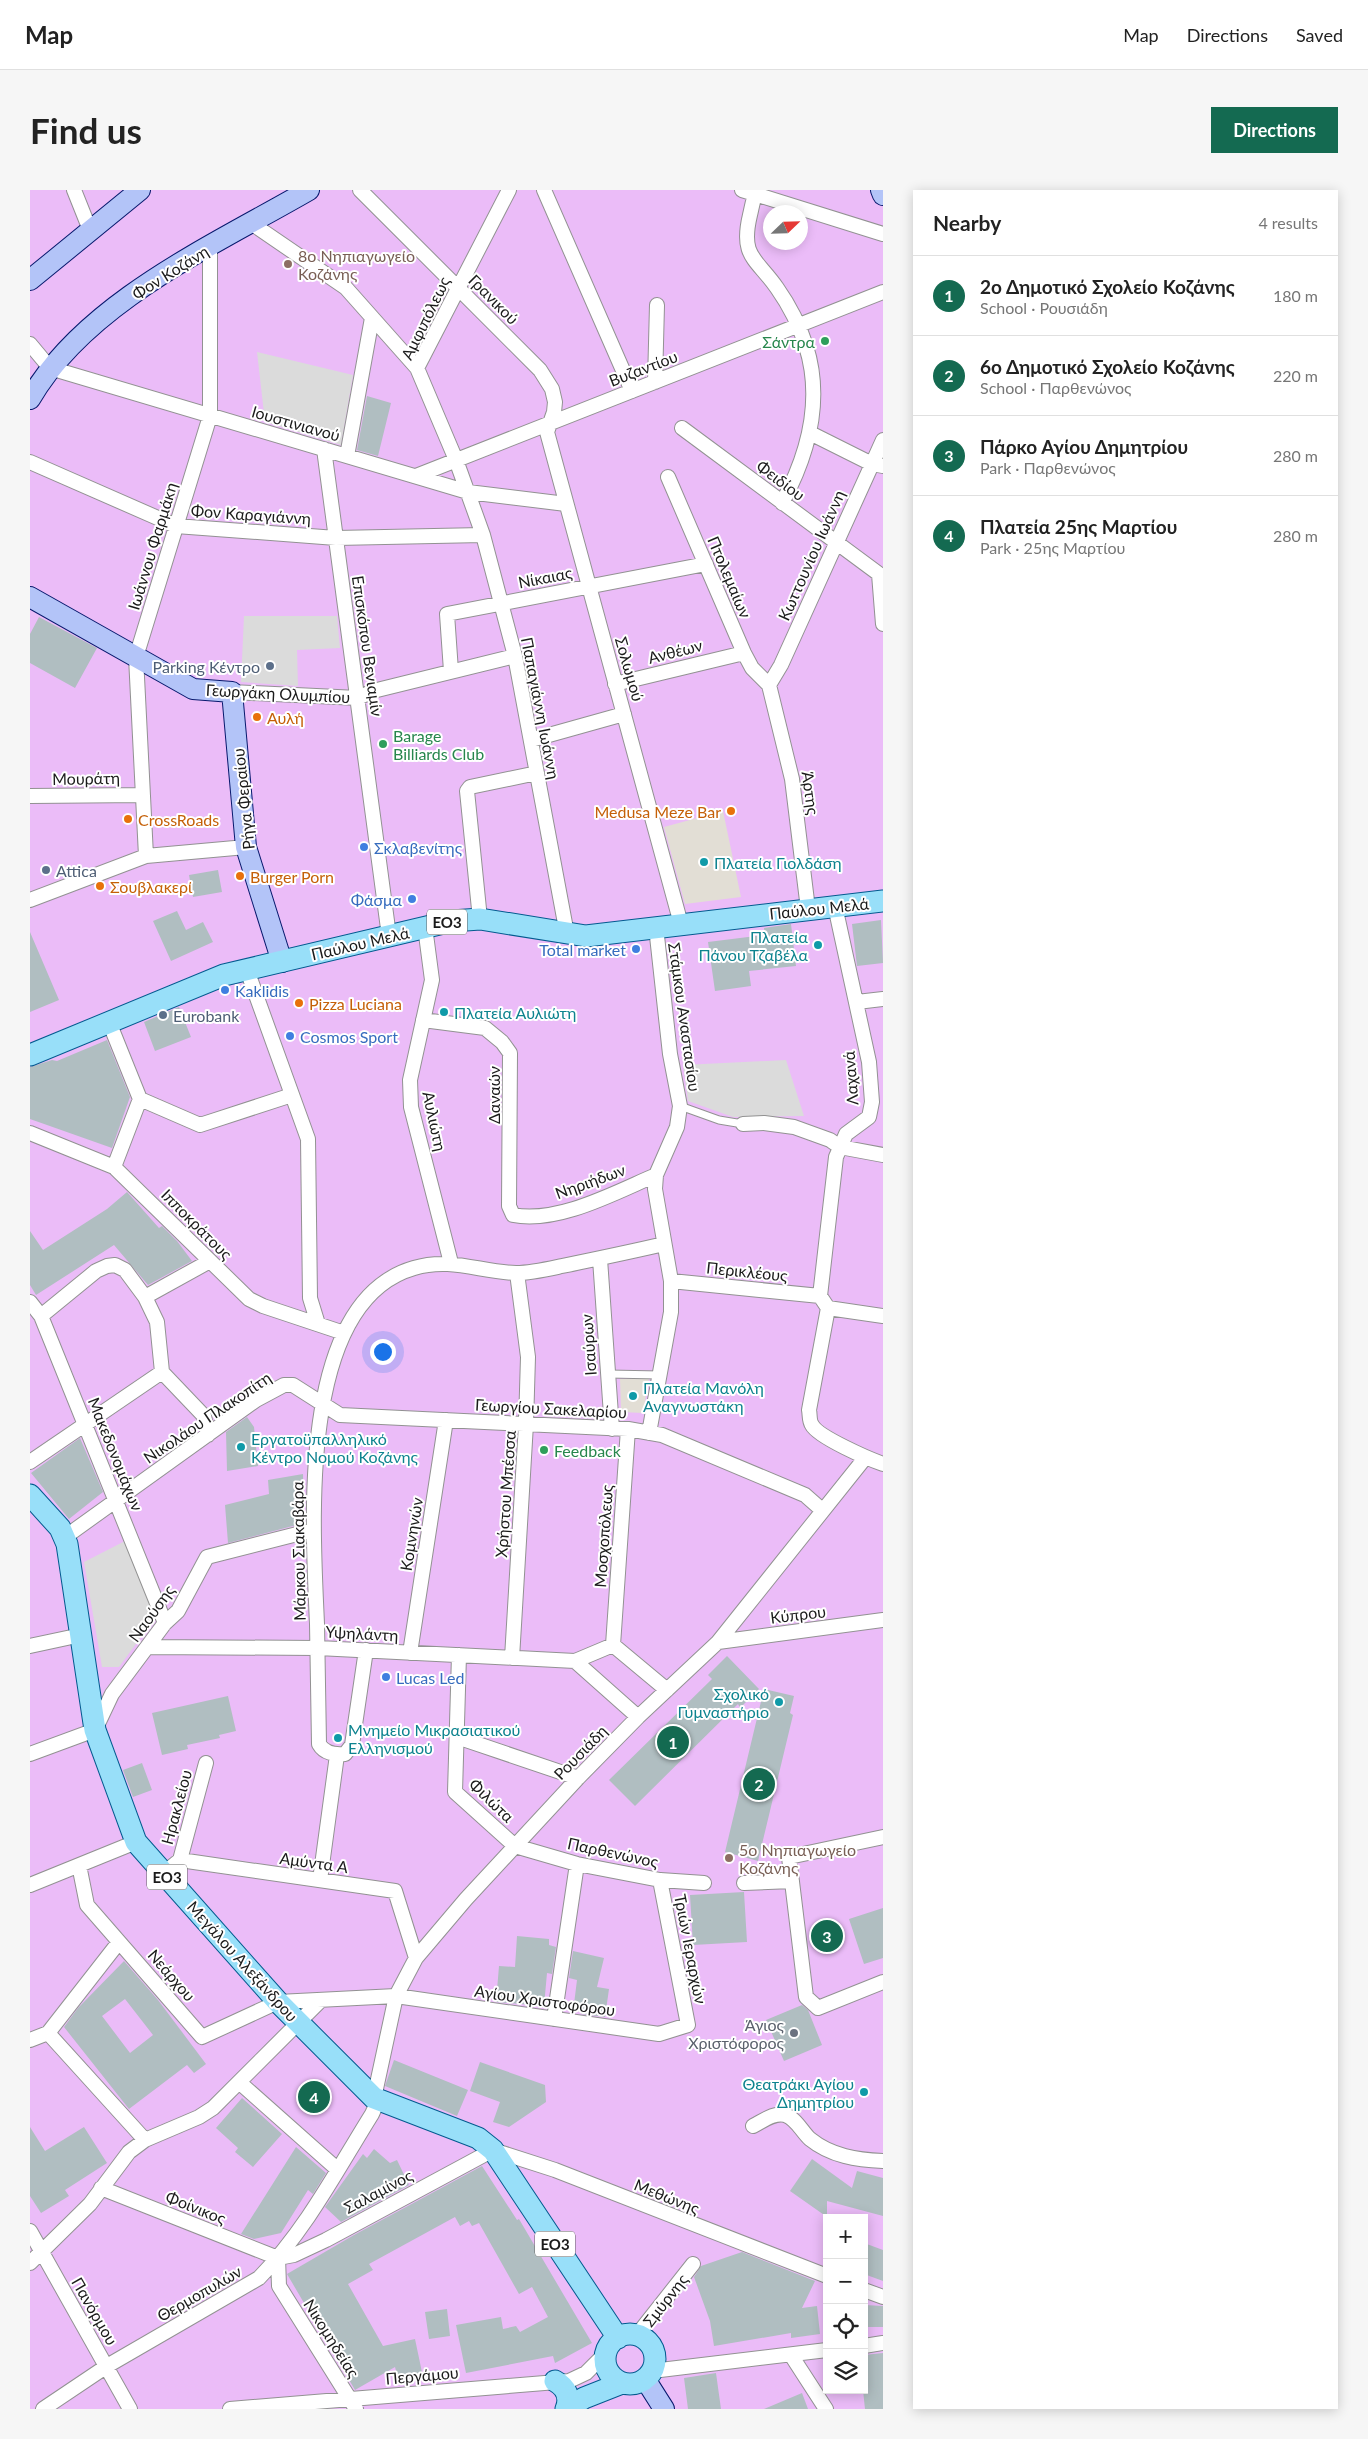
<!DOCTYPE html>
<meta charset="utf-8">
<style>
body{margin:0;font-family:Lato,sans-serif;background:#f6f6f6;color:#222}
.controls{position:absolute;right:15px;bottom:15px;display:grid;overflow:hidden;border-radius:0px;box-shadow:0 2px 12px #0003}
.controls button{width:45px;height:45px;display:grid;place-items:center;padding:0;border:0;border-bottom:1px solid #e0e0e0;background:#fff;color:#222;font:25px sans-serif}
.compass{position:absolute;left:733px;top:15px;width:45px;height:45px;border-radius:50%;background:#fff;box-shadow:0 2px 12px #0003;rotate:67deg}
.you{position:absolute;left:352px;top:1161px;width:18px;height:18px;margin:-12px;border:4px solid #fff;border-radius:50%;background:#1a73e8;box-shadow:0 0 0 8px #1a73e833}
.badge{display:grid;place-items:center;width:32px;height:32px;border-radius:50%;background:#146a51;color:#fff;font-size:16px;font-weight:700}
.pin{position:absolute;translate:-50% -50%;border:2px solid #fff;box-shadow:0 1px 5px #0006}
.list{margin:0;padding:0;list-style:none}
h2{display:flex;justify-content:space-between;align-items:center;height:65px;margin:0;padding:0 20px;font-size:21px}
h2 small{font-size:16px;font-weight:400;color:#767676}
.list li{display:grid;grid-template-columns:32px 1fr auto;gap:15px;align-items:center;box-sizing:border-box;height:80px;padding:0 20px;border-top:1px solid #e0e0e0}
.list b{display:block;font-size:19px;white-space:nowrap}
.list p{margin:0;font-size:16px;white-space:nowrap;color:#767676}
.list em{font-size:16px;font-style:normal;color:#767676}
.icon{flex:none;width:28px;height:28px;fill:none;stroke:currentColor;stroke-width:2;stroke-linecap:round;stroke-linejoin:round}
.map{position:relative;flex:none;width:853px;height:2219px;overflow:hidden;border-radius:0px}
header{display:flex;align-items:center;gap:30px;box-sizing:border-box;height:70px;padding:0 25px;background:#fff;border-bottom:1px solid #e0e0e0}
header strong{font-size:24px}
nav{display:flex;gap:28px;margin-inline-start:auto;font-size:18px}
.intro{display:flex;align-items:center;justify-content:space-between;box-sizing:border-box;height:120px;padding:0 30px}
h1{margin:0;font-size:35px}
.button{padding:12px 22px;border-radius:0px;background:#146a51;color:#fff;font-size:18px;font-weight:700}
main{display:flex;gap:30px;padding:0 30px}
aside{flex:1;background:#fff;border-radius:0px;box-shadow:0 2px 12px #0003}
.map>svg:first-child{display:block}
.park{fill:#ebbcf8;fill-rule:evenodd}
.parking{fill:#dbdbdb}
.plaza{fill:#e2ded5}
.building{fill:#b0bec1;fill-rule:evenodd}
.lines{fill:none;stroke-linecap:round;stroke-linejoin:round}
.lane-casing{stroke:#929292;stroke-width:9}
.street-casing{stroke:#929292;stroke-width:16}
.secondary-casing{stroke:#07196d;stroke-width:22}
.primary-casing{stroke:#035a8f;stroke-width:23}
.lane{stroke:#fff;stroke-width:7}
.street{stroke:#fff;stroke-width:14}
.secondary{stroke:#b3c4f8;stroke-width:20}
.primary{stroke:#98dff9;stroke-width:21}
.education-dot{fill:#8d6e63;stroke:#fff;stroke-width:2}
.leisure-dot{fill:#2e9e5b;stroke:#fff;stroke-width:2}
.service-dot{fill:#5c6f8a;stroke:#fff;stroke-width:2}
.food-dot{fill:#e8710a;stroke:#fff;stroke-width:2}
.shop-dot{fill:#3f7fe0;stroke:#fff;stroke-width:2}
.culture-dot{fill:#0f9aa8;stroke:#fff;stroke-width:2}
.worship-dot{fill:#6b7280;stroke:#fff;stroke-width:2}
.labels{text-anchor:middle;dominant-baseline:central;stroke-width:4;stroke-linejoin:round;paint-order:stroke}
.shield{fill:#fff;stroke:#5f5f5f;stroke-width:1}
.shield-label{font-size:15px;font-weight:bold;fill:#1b1b1b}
.education-label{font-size:16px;fill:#785e54;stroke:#fff;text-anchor:start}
.street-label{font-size:16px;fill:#1b1b1b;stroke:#fff}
.leisure-label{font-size:16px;fill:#27864d;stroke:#fff;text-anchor:start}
.service-label{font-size:16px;fill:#4e5e75;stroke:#fff;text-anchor:start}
.food-label{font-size:16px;fill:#c56008;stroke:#fff;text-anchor:start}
.shop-label{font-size:16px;fill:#366cbe;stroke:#fff;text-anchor:start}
.culture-label{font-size:16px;fill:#0d838f;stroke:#fff;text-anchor:start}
.worship-label{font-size:16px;fill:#5b616d;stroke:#fff;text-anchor:end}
</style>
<header>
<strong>Map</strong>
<nav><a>Map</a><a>Directions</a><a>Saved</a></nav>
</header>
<div class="intro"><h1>Find us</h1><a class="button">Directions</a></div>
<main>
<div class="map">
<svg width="853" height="2219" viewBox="0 0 853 2219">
<rect width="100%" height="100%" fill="#e0e8ec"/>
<path class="park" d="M0,0H853V2219H0ZM741,22H771V52H741ZM797,2028H834V2200H797Z"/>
<path class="parking" d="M227,162L323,185L311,255L235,232Z
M214,426H307L310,458L267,460L268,496L211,492Z
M756,870L774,926L703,927L658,911L653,875Z
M95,1351L125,1428L89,1477H72L54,1372Z"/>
<path class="plaza" d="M693,621L711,707L655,714L634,637Z
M590,1189H619L613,1223L591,1222Z"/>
<path class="building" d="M337,206L361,213L348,266L327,260Z
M9,427L67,458L45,498L0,473V444Z
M188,680L192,702L163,707L159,685Z
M147,721L156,740L173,732L183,752L141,771L123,731Z
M851,730L853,773L827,776L822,734Z
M761,734L766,776L719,781L721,796L685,801L678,752L735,745L734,738Z
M0,742L29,810L0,822Z
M149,817L161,847L125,861L114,832Z
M77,850L100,907L82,958L0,929V877L22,870L27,871Z
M97,1002L129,1038L132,1036L147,1051L162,1071L118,1095L84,1055L6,1105L0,1095V1041L13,1060L77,1019Z
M217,1227L224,1237L228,1276L197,1281L196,1242Z
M50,1248L73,1302L39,1329L1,1283Z
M273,1284L274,1333L198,1353L195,1315L239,1304L238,1290Z
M697,1466L729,1499L710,1518L708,1514L605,1616L579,1590L682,1489L678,1485Z
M734,1499L764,1506L760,1523L763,1525L728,1671L695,1662Z
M198,1506L206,1541L189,1545L190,1548L157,1555L158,1559L132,1565L122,1523Z
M112,1573L122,1600L103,1607L93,1580Z
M714,1702L717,1752L663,1755L660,1705Z
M853,1718V1768L834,1774L819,1729Z
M487,1746L519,1749V1755L526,1757L522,1784L517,1783L514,1816L466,1812L469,1776L485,1777Z
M543,1761L574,1768L567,1797L579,1799L575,1827L551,1824L552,1815L544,1814L547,1790L539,1788Z
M94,1771L128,1810L176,1874L164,1883L157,1875L99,1919L34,1837L48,1818ZM95,1809L123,1845L100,1863L72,1826Z
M772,1815L778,1820L792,1855L754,1871L736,1830Z
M364,1870L438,1900L427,1926L355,1896Z
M450,1872L515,1895L516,1912L479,1937L463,1932L470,1912L440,1901Z
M212,1908L252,1944L223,1977L205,1962L208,1958L186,1938Z
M0,1937L15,1961L54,1937L77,1973L35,2000L39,2006L11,2023L0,2006Z
M266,1957L296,1983L283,2004L278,2000L251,2043L224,2049L211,2044Z
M344,1959L360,1973L367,1970L379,1995L311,2032L295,2017L333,1964L337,1968Z
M782,1969L822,1998L827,1981L853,1988V2026L797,2011V2027L760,2001Z
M452,1976L487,2030L489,2029L562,2153L525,2173L523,2166L436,2183L426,2135L471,2127L473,2139L486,2136L490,2142L518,2127L502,2097L489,2104L449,2033L442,2036L439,2031L430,2036L425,2027L339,2074L343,2080L318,2094L353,2156L385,2149L393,2187L369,2192L365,2177L325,2200L257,2084L324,2045Z
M834,2053L853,2060V2091L834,2084Z
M712,2062L785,2091L772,2118L787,2116L790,2144L761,2148V2143L684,2156L680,2131L664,2087L671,2076Z
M835,2115L853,2116V2137H834Z
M417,2119L420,2146L399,2149L395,2122Z
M853,2163V2219H835L833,2200L834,2165Z
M686,2183L691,2219H658L654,2188Z
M772,2203L778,2219H734Z"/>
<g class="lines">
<g class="lane-casing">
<path id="lane" d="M650,916L689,930L713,934
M578,1184L630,1185"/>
</g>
<g class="street-casing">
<path id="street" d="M44,0L60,40
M330,0L510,180L522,199L525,212L524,222L517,242L651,734
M514,0L602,201
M712,0L853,44
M727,0C723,8 722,17 720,25C710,67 726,68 747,98C759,115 770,137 776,156C793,210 778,265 752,313
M221,33L316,98L387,178L426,270L453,345L485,466L537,744
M0,154L20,178L438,302L536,314
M387,178L479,0
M625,192L627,115
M652,238L853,387
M780,243L842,274L853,276
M294,259L359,746
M317,266L342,128
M0,272L146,336L306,348L453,345
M386,286L853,102
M638,287L714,463L722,478L739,495
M849,384L853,434
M421,481L417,424L676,374
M585,494L714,463
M739,495L751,475L853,250
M739,495L762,589L778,719
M202,502L328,508L343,501L485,466
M501,550L594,524
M0,606L113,605
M116,666L106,467L180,226V57
M0,710L116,666L216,657
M805,716L839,872L842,912L839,927L816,944L806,967L790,1106L798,1118L779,1220C780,1224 779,1231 782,1235C788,1247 839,1269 853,1274
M450,729L437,601L440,597L507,583
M395,737L402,790L380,890L381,917L421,1073
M217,780L278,949L280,1108L288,1134
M827,812L853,809
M393,830L455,838L472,852L480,863L479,1016L483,1025C528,1034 586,1002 626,985
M79,832L110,909L84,977
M110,909L170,935L262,905
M713,934L734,933L764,937L800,950L810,957L853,965
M0,943L84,977L219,1109L233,1116L314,1143
M570,1069L582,1239
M641,1091L790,1106
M115,1107L180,1071
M0,1112L11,1126L135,1433
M798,1118L853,1126
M11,1126L66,1081L77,1076L85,1075L95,1080L115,1107L127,1132L132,1182L174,1226L178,1245
M619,1243L641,1122V1091L625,999L626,985L647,937L650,916L640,864L626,737
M0,1272L132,1182
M35,1347L226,1210L254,1195H263L310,1225L598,1239L632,1245L775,1305L792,1320
M688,1452L853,1430
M583,1455L598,1239
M0,1456L51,1445
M118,1457L288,1458L545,1471L583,1455L637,1500
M336,1460L322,1555L315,1564C305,1565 294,1563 289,1554C288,1514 288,1474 287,1434C283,1339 266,1112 384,1078C421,1067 450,1082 486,1083C501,1083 518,1079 532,1076C566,1069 600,1062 634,1054
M380,1463L416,1230
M429,1465L425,1602L485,1656L547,1674L630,1690L674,1693
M482,1468L496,1234L498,1167L487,1083
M545,1471L608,1527
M427,1547L548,1588
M0,1564L65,1540L82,1504L135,1433L148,1421L177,1367L283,1340
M853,1647L759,1667L776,1807L788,1818L853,1792
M150,1670L176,1573
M49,1675L57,1715L172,1847L248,1812L366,1806L629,1844L658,1835L630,1690
M134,1683L150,1670L365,1701L386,1768
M290,1690L307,1565
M714,1693L762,1691
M0,1695L106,1652
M524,1829L547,1674
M18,1843L115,1950
M0,1850L18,1843L89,1752
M209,1892L307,1979
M723,1936C733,1931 744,1922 755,1925C766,1928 772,1942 780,1949C801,1966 827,1970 853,1971
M71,1998L248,2068
M0,2041L100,2219
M248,2068L264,2065L296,2050L463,1960L525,1980L797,2086
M248,2068L249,2096L326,2219
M0,2073L60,2014L99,1962L115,1950L169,1927L183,1918L291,1810
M834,2100L853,2107
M607,2145L663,2074
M834,2156L853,2153
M761,2165L796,2219
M622,2181L797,2160
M13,2219L77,2176L229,2088C276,2040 307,1980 342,1924L346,1915L344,1908L366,1806L386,1768L436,1709L548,1588L608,1527L688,1452L835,1268
M200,2219L539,2191L556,2183L576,2163"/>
</g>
<g class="secondary-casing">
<path id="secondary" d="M851,0L853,5
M0,90L110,0
M0,209C56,112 184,55 279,0
M0,407L163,499L202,502L216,657L252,772
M615,2189L634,2219"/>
</g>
<g class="primary-casing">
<path id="primary" d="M0,865L194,785L422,731L450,729L556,746L853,711
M0,1305L30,1338L37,1354L65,1540L106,1652L248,1812L344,1908L448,1948L463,1960L588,2148
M575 2169a25 25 0 1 1 50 0a25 25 0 1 1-50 0Z
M525,2191C536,2197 541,2207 536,2219
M537,2219L554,2208L592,2193"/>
</g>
<use href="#lane" class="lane"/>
<use href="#street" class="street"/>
<use href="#secondary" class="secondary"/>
<use href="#primary" class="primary"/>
</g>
<g class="education-dot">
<circle cx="258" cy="74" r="5"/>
<circle cx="699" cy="1668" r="5"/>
</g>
<g class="leisure-dot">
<circle cx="795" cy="151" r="5"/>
<circle cx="353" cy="554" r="5"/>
<circle cx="514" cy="1260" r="5"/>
</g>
<g class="service-dot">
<circle cx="240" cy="476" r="5"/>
<circle cx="16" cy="680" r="5"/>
<circle cx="133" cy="825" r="5"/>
</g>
<g class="food-dot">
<circle cx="227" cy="527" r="5"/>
<circle cx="701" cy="621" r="5"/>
<circle cx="98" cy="629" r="5"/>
<circle cx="210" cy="686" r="5"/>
<circle cx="70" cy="696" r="5"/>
<circle cx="269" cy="813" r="5"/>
</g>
<g class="shop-dot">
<circle cx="334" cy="657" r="5"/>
<circle cx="382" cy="709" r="5"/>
<circle cx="606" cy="759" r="5"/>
<circle cx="195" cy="800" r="5"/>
<circle cx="260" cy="846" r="5"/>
<circle cx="356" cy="1487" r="5"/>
</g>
<g class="culture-dot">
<circle cx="674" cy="672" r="5"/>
<circle cx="788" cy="755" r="5"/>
<circle cx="414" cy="822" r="5"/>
<circle cx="603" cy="1206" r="5"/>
<circle cx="211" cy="1257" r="5"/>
<circle cx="749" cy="1512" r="5"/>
<circle cx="308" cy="1548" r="5"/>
<circle cx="834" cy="1902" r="5"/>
</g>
<circle class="worship-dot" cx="764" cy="1843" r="5"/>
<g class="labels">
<g class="shield">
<rect x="397" y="719.5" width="40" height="25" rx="4"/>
<rect x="117" y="1674.5" width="40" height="25" rx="4"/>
<rect x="505" y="2041.5" width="40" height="25" rx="4"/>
</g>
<g class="shield-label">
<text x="417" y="732">ΕΟ3</text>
<text x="137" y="1687">ΕΟ3</text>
<text x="525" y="2054">ΕΟ3</text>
</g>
<g class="education-label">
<text x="268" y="65">8ο Νηπιαγωγείο<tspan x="268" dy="18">Κοζάνης</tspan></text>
<text x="709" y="1659">5ο Νηπιαγωγείο<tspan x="709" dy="18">Κοζάνης</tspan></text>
</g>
<g class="street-label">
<text transform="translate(140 82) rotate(-32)">Φον Κοζάνη</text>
<text transform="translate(464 109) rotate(45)">Γρανικού</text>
<text transform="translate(395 128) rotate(-64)">Αμφιπόλεως</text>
<text transform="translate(613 178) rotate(-21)">Βυζαντίου</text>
<text transform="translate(266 233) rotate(16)">Ιουστινιανού</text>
<text transform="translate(751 290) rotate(37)">Φειδίου</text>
<text transform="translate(221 324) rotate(4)">Φον Καραγιάννη</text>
<text transform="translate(122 356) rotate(-73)">Ιωάννου Φαρμάκη</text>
<text transform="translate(781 365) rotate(-66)">Κωττουνίου Ιωάννη</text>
<text transform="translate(515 387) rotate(-11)">Νίκαιας</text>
<text transform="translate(700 387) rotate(67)">Πτολεμαίων</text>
<text transform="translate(338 456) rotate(82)">Επισκόπου Βενιαμίν</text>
<text transform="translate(645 461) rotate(-14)">Ανθέων</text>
<text transform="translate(600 479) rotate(74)">Σολωμού</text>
<text transform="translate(248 503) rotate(3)">Γεωργάκη Ολυμπίου</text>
<text transform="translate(511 518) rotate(79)">Παπαγιάννη Ιωάννη</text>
<text transform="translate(56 588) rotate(-1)">Μουράτη</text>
<text transform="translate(781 603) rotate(82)">Άρτης</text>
<text transform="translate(213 609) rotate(-96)">Ρήγα Φεραίου</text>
<text transform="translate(789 718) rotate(-6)">Παύλου Μελά</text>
<text transform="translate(330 753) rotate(-13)">Παύλου Μελά</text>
<text transform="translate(655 827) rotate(82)">Στάμκου Αναστασίου</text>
<text transform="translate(820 888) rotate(-94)">Λαχανά</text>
<text transform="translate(463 905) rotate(-90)">Δαναών</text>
<text transform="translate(405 931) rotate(78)">Αυλιώτη</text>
<text transform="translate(560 991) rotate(-20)">Νηριήδων</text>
<text transform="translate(167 1034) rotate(45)">Ιπποκράτους</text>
<text transform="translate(717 1081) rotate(6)">Περικλέους</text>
<text transform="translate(558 1155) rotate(-94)">Ισαύρων</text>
<text transform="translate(521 1218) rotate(3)">Γεωργίου Σακελαρίου</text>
<text transform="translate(177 1227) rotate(-34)">Νικολάου Πλακοπίτη</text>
<text transform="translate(86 1264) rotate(68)">Μακεδονομάχων</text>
<text transform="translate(475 1304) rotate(-86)">Χρήστου Μπέσσα</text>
<text transform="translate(381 1344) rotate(-81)">Κομνηνών</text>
<text transform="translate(573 1346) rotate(-86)">Μοσχοπόλεως</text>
<text transform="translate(268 1361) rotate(-91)">Μάρκου Σιακαβάρα</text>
<text transform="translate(121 1423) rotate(-54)">Ναούσης</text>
<text transform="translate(768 1424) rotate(-7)">Κύπρου</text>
<text transform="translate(332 1443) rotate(3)">Υψηλάντη</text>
<text transform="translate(550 1562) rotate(-46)">Ρουσιάδη</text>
<text transform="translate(462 1610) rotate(44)">Φιλώτα</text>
<text transform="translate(146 1617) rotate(-75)">Ηρακλείου</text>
<text transform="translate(583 1662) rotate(12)">Παρθενώνος</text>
<text transform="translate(284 1672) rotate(8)">Αμύντα A</text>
<text transform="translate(661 1759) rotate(79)">Τριών Ιεραρχών</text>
<text transform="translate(213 1771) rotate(48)">Μεγάλου Αλεξάνδρου</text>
<text transform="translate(142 1785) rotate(49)">Νεάρχου</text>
<text transform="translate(515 1810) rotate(8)">Αγίου Χριστοφόρου</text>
<text transform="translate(348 2001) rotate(-28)">Σαλαμίνος</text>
<text transform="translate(637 2006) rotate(22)">Μεθώνης</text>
<text transform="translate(166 2017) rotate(22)">Φοίνικος</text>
<text transform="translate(169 2103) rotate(-30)">Θερμοπυλών</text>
<text transform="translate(635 2110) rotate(-52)">Σμύρνης</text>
<text transform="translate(65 2121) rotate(60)">Πανόρμου</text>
<text transform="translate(302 2148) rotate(58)">Νικομηδείας</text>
<text transform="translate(392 2185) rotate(-5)">Περγάμου</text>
</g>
<g class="leisure-label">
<text x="785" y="151" text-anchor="end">Σάντρα</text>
<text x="363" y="545">Barage<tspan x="363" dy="18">Billiards Club</tspan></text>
<text x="524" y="1260">Feedback</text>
</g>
<g class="service-label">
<text x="230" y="476" text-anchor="end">Parking Κέντρο</text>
<text x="26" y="680">Attica</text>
<text x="143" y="825">Eurobank</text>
</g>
<g class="food-label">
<text x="237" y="527">Αυλή</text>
<text x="691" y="621" text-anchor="end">Medusa Meze Bar</text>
<text x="108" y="629">CrossRoads</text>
<text x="220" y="686">Burger Porn</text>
<text x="80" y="696">Σουβλακερί</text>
<text x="279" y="813">Pizza Luciana</text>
</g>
<g class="shop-label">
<text x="344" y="657">Σκλαβενίτης</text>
<text x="372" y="709" text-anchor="end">Φάσμα</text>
<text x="596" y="759" text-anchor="end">Total market</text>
<text x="205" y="800">Kaklidis</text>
<text x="270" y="846">Cosmos Sport</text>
<text x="366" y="1487">Lucas Led</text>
</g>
<g class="culture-label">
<text x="684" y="672">Πλατεία Γιολδάση</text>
<text x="778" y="746" text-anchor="end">Πλατεία<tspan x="778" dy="18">Πάνου Τζαβέλα</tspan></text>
<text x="424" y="822">Πλατεία Αυλιώτη</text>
<text x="613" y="1197">Πλατεία Μανόλη<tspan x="613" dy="18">Αναγνωστάκη</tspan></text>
<text x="221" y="1248">Εργατοϋπαλληλικό<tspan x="221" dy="18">Κέντρο Νομού Κοζάνης</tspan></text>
<text x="739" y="1503" text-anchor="end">Σχολικό<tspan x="739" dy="18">Γυμναστήριο</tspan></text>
<text x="318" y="1539">Μνημείο Μικρασιατικού<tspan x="318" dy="18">Ελληνισμού</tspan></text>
<text x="824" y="1893" text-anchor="end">Θεατράκι Αγίου<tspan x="824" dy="18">Δημητρίου</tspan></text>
</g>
<g class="worship-label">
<text x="754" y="1834">Άγιος<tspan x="754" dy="18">Χριστόφορος</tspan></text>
</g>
</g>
</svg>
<div class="controls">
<button>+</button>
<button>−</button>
<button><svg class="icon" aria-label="locate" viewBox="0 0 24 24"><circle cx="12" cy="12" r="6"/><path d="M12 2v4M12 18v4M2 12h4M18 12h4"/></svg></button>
<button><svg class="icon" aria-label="layers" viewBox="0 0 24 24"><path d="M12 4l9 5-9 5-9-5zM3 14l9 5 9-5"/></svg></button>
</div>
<svg class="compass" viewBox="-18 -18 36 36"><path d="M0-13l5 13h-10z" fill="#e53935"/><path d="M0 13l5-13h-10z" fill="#767676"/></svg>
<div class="you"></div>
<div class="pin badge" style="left:643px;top:1552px">1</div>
<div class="pin badge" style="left:729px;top:1594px">2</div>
<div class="pin badge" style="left:797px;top:1746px">3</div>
<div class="pin badge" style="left:284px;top:1907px">4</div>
</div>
<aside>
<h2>Nearby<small>4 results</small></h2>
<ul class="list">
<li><span class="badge">1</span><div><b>2ο Δημοτικό Σχολείο Κοζάνης</b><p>School · Ρουσιάδη</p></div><em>180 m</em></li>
<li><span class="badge">2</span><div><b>6ο Δημοτικό Σχολείο Κοζάνης</b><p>School · Παρθενώνος</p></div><em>220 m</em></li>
<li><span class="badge">3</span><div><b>Πάρκο Αγίου Δημητρίου</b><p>Park · Παρθενώνος</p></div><em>280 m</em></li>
<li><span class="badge">4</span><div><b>Πλατεία 25ης Μαρτίου</b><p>Park · 25ης Μαρτίου</p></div><em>280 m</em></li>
</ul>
</aside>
</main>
